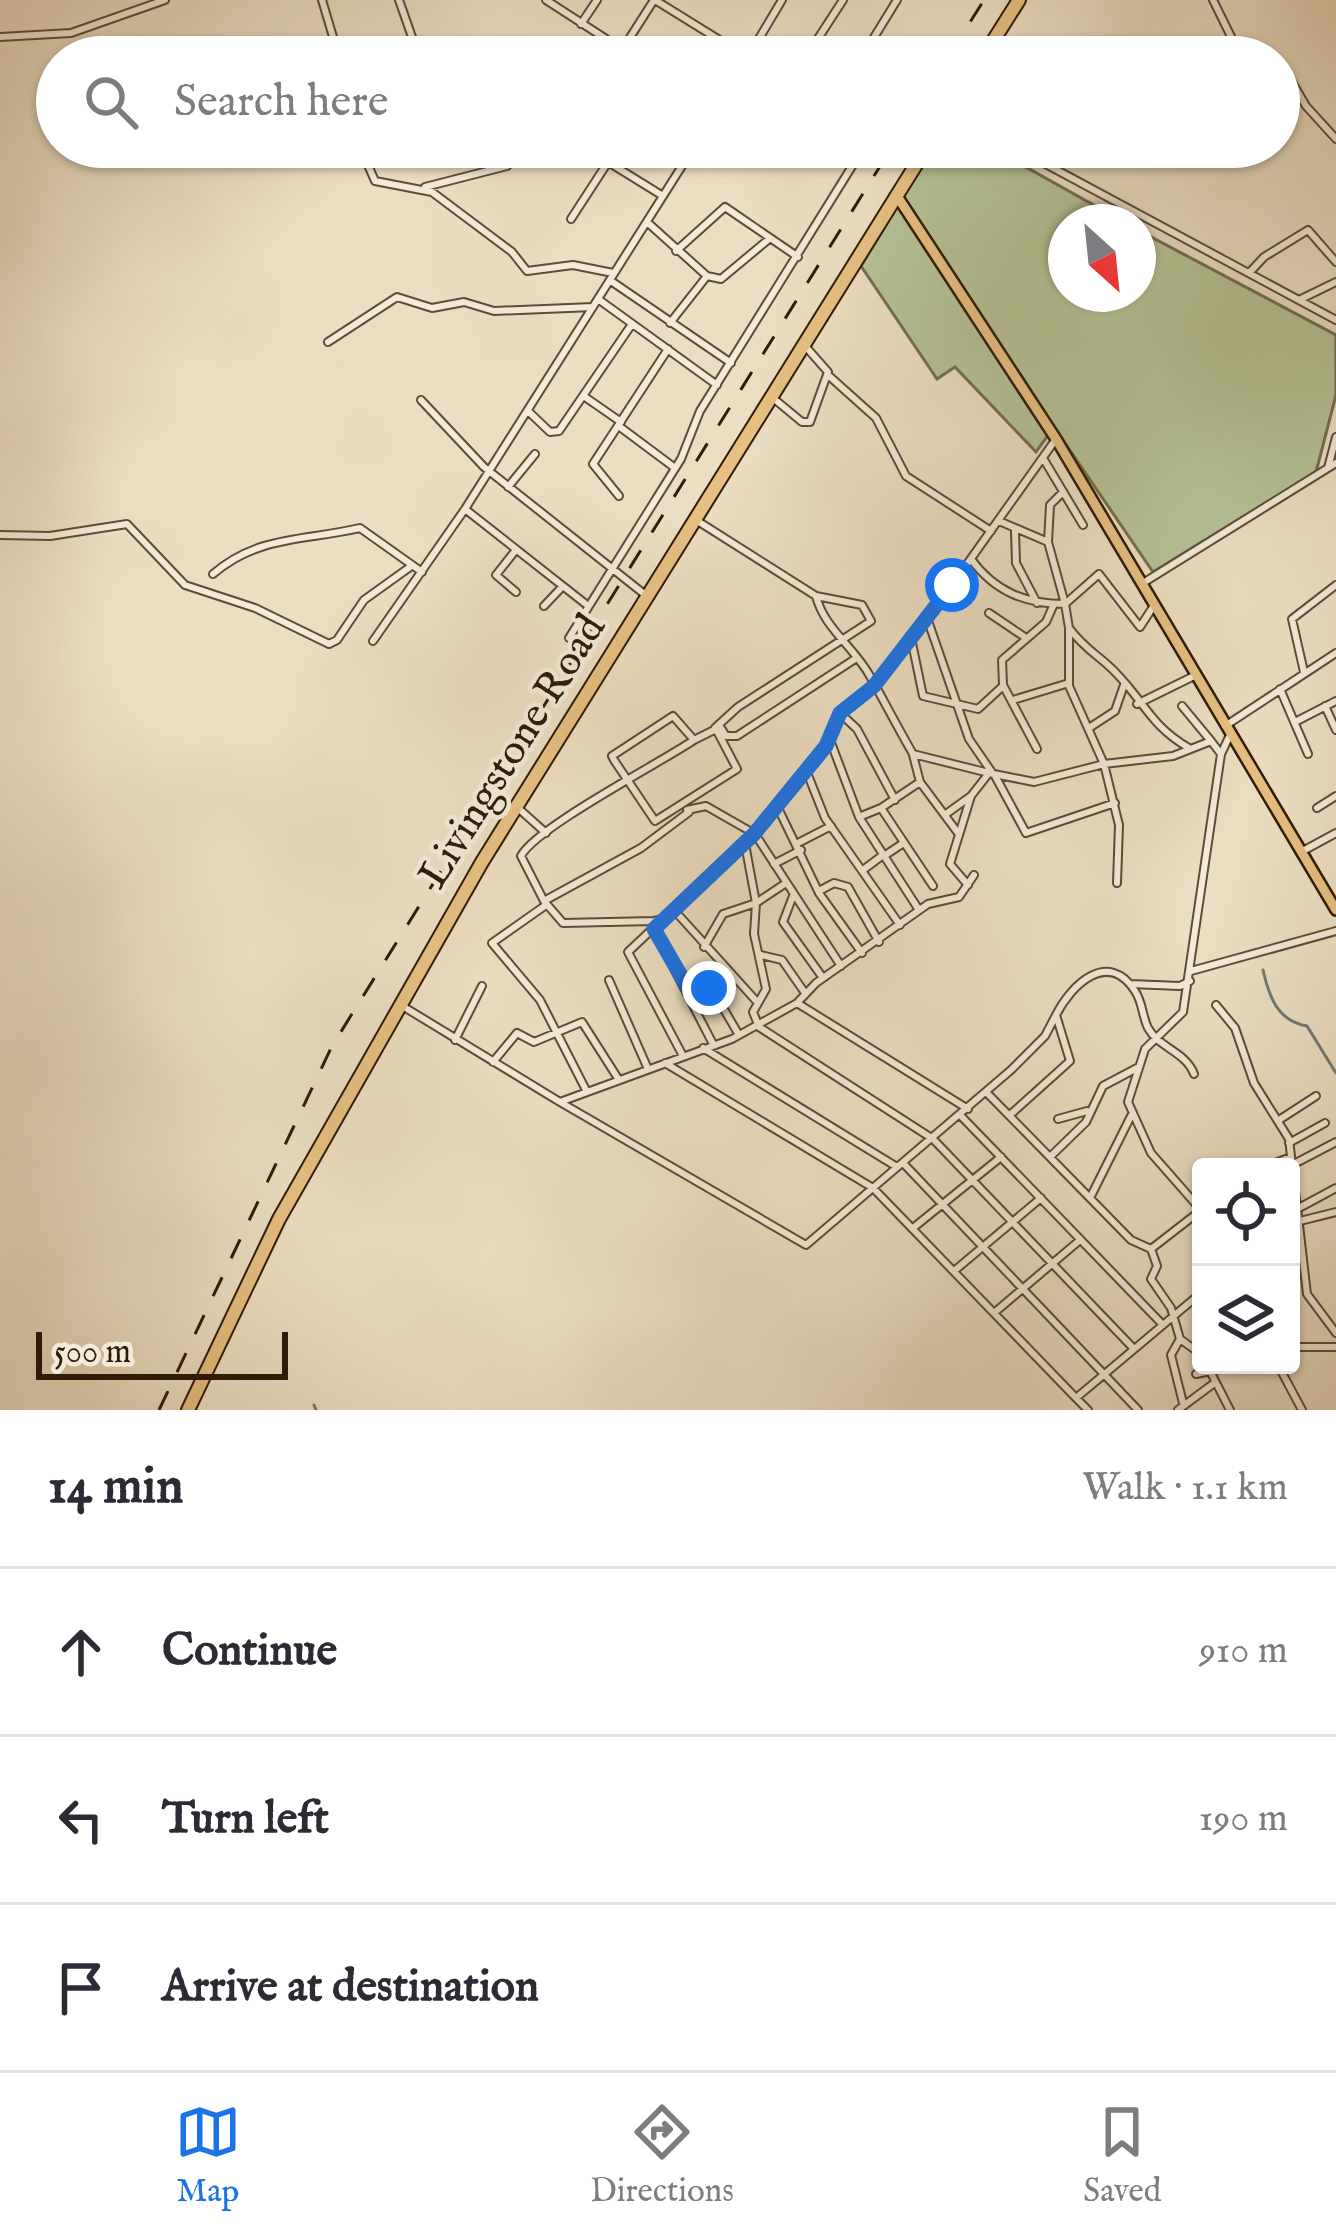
<!DOCTYPE html>
<meta charset="utf-8">
<style>
body{margin:0;font-family:"IM FELL English",serif;background:#f7f7f7;color:#2b2b33}
.controls{position:absolute;right:36px;bottom:36px;display:grid;overflow:hidden;border-radius:12px;box-shadow:0 3px 9px #0004}
.controls button{width:108px;height:108px;display:grid;place-items:center;padding:0;border:0;border-bottom:3px solid #e1e1e2;background:#fff;color:#2b2b33;font:60px sans-serif}
.compass{position:absolute;left:1048px;top:204px;width:108px;height:108px;border-radius:50%;background:#fff;box-shadow:0 3px 9px #0004;rotate:153deg}
.scale{position:absolute;left:36px;bottom:30px;width:252px;box-sizing:border-box;padding-left:12px;border:6px solid #2f1b08;border-top:0;font-size:33px;line-height:42px;white-space:nowrap;color:#2f1b08;-webkit-text-stroke:9px #f3ead7;paint-order:stroke}
.stop{position:absolute;width:36px;height:36px;margin:-27px;border:9px solid #1a73e8;border-radius:50%;background:#fff}
.stop.end{background:#1a73e8;border-color:#fff;box-shadow:0 3px 12px #0008}
.list{margin:0;padding:0;list-style:none}
h2{display:flex;justify-content:space-between;align-items:center;height:156px;margin:0;padding:0 48px;font-size:51px}
h2 small{font-size:39px;font-weight:400;color:#7c7c81}
.list li{display:grid;grid-template-columns:78px 1fr auto;gap:36px;align-items:center;box-sizing:border-box;height:168px;padding:0 48px;border-top:3px solid #e1e1e2}
.list b{display:block;font-size:45px;white-space:nowrap}
.list em{font-size:39px;font-style:normal;color:#7c7c81}
.icon{flex:none;width:66px;height:66px;fill:none;stroke:currentColor;stroke-width:2;stroke-linecap:round;stroke-linejoin:round}
.map{position:relative;flex:none;width:1336px;height:1410px;overflow:hidden}
.search{position:absolute;background:#fff;box-shadow:0 3px 9px #0004;left:36px;right:36px;top:36px;height:132px;display:flex;align-items:center;gap:30px;box-sizing:border-box;padding:0 42px;border-radius:66px;color:#7c7c81;font-size:45px}
.sheet{height:660px;background:#fff}
nav{display:flex;justify-content:space-around;align-items:center;box-sizing:border-box;height:168px;border-top:3px solid #e1e1e2;background:#fff;font-size:33px;color:#7c7c81}
nav a{display:grid;justify-items:center;gap:6px}
nav .on{color:#1a73e8}
.map>svg:first-child{display:block}
.green{fill:#b5c295;stroke:#726e4e;stroke-width:3}
.lines{fill:none;stroke-linecap:round;stroke-linejoin:round}
.stream{stroke:#727a75;stroke-width:3}
.minor-casing{stroke:#5e4c36;stroke-width:10}
.major-casing{stroke:#2f1b08;stroke-width:14}
.highway-casing{stroke:#2f1b08;stroke-width:16}
.minor{stroke:#f3ead7;stroke-width:6}
.major{stroke:#e6bf81;stroke-width:9}
.highway{stroke:#e6bf81;stroke-width:12}
.rail{stroke:#2f1b08;stroke-width:3;stroke-dasharray:21 21;stroke-linecap:butt}
.route{stroke:#1a73e8;stroke-width:15}
.labels{text-anchor:middle;dominant-baseline:central;stroke-width:9;stroke-linejoin:round;paint-order:stroke}
.street-label{font-size:42px;fill:#2f1b08;stroke:#f3ead7}
</style>
<div class="map">
<svg width="1336" height="1410" viewBox="0 0 1336 1410">
<rect width="100%" height="100%" fill="#ecdec2"/>
<filter id="stains"><feTurbulence type="fractalNoise" baseFrequency=".00167" numOctaves="4"/><feColorMatrix values="0 0 0 0 .2 0 0 0 0 .09 0 0 0 0 .02 0 0 0 .5 -.17"/></filter>
<radialGradient id="worn" r=".72"><stop offset=".6" stop-color="#630" stop-opacity="0"/><stop offset="1" stop-color="#630" stop-opacity=".3"/></radialGradient>
<path class="green" d="M933,147H990L1124,222H1066V294H1138V230L1336,335V395L1316,472L1153,572L1054,427L1036,452L955,367L937,379L861,266Z"/>
<g class="lines">
<path class="stream" d="M1263,970C1269,996 1277,1021 1307,1026L1336,1073
M314,1405L316,1410"/>
<g class="minor-casing">
<path id="minor" d="M322,0L339,57
M399,0L419,57
M546,0L634,57
M655,0L747,57
M1213,0L1241,57
M581,24L597,0
M0,37L71,33L165,0
M999,38L1034,57
M622,50L654,0
M748,57L782,0
M806,57L843,0
M862,57L897,0
M1279,76L1288,75L1306,106L1336,139
M360,147L375,181L432,192L512,252L527,271L573,265L613,273
M1014,147L1336,320
M608,162L617,147
M425,187L507,166L528,147
M571,219L608,162L663,196
M647,222L707,276L670,323
M676,251L725,207L798,257
M1250,272L1264,257L1308,230L1336,262
M707,276L721,279L769,239
M611,281L731,363
M598,299L717,385
M1299,300L1336,282
M328,342L397,297L432,308L464,302L494,311L593,307
M828,375L876,418L906,476L991,531
M585,397L621,422
M773,398L802,422H810L828,372L806,347
M421,400L484,467L648,597
M528,411L550,432L559,431L632,324
M620,427L675,468
M1043,458L1083,525
M1328,468L1336,437
M508,487L535,454
M619,496L593,464L668,349
M465,509L587,605
M696,520L816,596L862,605L871,621L738,707L715,728
M999,521L1048,542L1065,604L1099,574L1140,627L1153,607
M1015,531L1016,563L1037,603
M0,535L50,536L127,524L185,585L255,608L329,644L337,640L364,600L410,567
M1048,542L1050,505L1063,492
M515,551L496,575L516,592
M971,559C995,592 1026,604 1065,604L1069,628
M213,574C259,535 304,541 360,528L422,572
M1143,583L1336,463
M816,596C824,628 854,647 870,676C884,701 898,728 913,754L989,773L971,796L950,864L968,885
M544,606L562,587
M989,613L1026,638
M927,618L969,739L991,771
M569,638L681,459L700,411L864,147
M911,638L923,696L978,709L1003,686
M373,641L465,509L694,147
M1304,672L1292,619L1336,585
M1280,689L1308,754
M1013,700L1069,683
M1137,704L1196,675
M1182,706L1211,741
M1325,706L1336,730
M840,713L857,729L895,800
M1295,722L1336,701
M719,725L726,736H737L855,659
M1225,726L1336,653
M1089,728L1115,711L1124,685
M830,740L859,817L881,808
M1037,749L1003,685L1002,660L1046,622L1054,604
M913,755L920,782L958,833
M806,770L825,818L900,925
M989,773L1034,782L1104,764L1069,686V628C1087,652 1101,656 1117,674C1145,703 1151,726 1189,748
M994,774L1026,833L1115,803
M920,782L881,808L933,886
M777,806L819,893L862,953
M518,808L546,833
M1317,808L1336,796
M687,810L706,806L755,834L841,966
M689,812L641,848L544,901L521,856C535,828 660,763 694,740L673,716L612,756L614,760L655,821L737,769L716,729L694,740
M946,814L971,796
M859,817L919,910
M798,843L831,826
M745,844L756,903L786,883
M1301,852L1336,833
M884,856L902,844
M774,864L801,850
M863,870L883,855
M1117,883L1119,825L1104,764L1173,756L1211,741L1221,754
M819,891L834,883L848,887L879,942
M793,896L783,922L823,978
M544,901L563,923L654,921L663,919L755,834L826,746L837,717L873,686L938,605L1056,439
M546,905L492,943L540,1000L587,1092
M674,910L758,1003
M662,920L628,952L683,1056
M654,930L713,1044
M704,947L723,914L756,903L754,934L766,989L753,1012L759,1027L933,1139L1134,1349
M761,955L782,960L805,993
M1191,971L1336,931
M609,980L648,1069
M1130,984L1180,986L1190,981
M692,995L712,989L739,1035
M1216,1005L1235,1028L1254,1083L1289,1139L1307,1294L1336,1333
M404,1007L560,1102L732,1039L797,1003
M455,1040L482,986
M703,1048L897,1167
M493,1062L517,1033L534,1042L582,1022L619,1080
M665,1063L873,1188L1076,1398
M988,1094L1131,1240L1151,1249L1157,1266L1151,1279L1171,1308L1180,1339L1171,1355L1183,1403
M560,1102L806,1245L1011,1070L1045,1036L1056,1015
M968,1109L797,1003L816,983L928,904L959,897L974,875
M1011,1114L1070,1061L1056,1015C1071,985 1108,949 1135,991C1143,1003 1142,1016 1148,1028C1159,1048 1186,1052 1194,1074
M961,1116L1163,1325
M1058,1119L1087,1111
M1279,1120L1316,1096
M1289,1143L1325,1123
M1051,1156L1086,1122L1103,1086L1137,1068
M903,1163L1138,1410
M1292,1165L1336,1142
M1264,1167L1291,1157
M1090,1198L1131,1116
M1297,1209L1336,1188
M1201,1210L1151,1153L1128,1102L1145,1049L1183,1012L1221,754L1230,735
M1300,1221L1336,1212
M913,1228L1001,1157
M1151,1249L1200,1211
M954,1271L1041,1198
M994,1313L1080,1240
M1180,1339L1201,1354
M1291,1347H1336
M1207,1365L1230,1410
M1278,1365L1302,1410
M1196,1374L1239,1365
M1088,1410L1076,1398L1201,1293
M1178,1410L1213,1384"/>
</g>
<g class="major-casing">
<path id="major" d="M897,196L1056,439L1336,910"/>
</g>
<g class="highway-casing">
<path id="highway" d="M983,57L1019,0
M188,1410L279,1219L482,862L927,147"/>
</g>
<use href="#minor" class="minor"/>
<use href="#major" class="major"/>
<use href="#highway" class="highway"/>
<path class="rail" d="M948,57L984,0
M159,1410L332,1046L892,147"/>
</g>
<g class="lines">
<path class="route" d="M709,988L692,995L654,929L754,834L826,746L840,713L874,686L952,585"/>
</g>
<g class="labels">
<g class="street-label">
<text transform="translate(513 752) rotate(-58)">Livingstone Road</text>
</g>
</g>
<rect width="100%" height="100%" filter="url(#stains)"/>
<rect width="100%" height="100%" fill="url(#worn)"/>
</svg>
<div class="controls">
<button><svg class="icon" aria-label="locate" viewBox="0 0 24 24"><circle cx="12" cy="12" r="6"/><path d="M12 2v4M12 18v4M2 12h4M18 12h4"/></svg></button>
<button><svg class="icon" aria-label="layers" viewBox="0 0 24 24"><path d="M12 4l9 5-9 5-9-5zM3 14l9 5 9-5"/></svg></button>
</div>
<svg class="compass" viewBox="-18 -18 36 36"><path d="M0-13l5 13h-10z" fill="#e53935"/><path d="M0 13l5-13h-10z" fill="#7c7c81"/></svg>
<div class="scale">500 m</div>
<div class="stop" style="left:952px;top:585px"></div>
<div class="stop end" style="left:709px;top:988px"></div>
<div class="search"><svg class="icon" aria-label="search" viewBox="0 0 24 24"><circle cx="10" cy="10" r="6"/><path d="M15 15l6 6"/></svg>Search here</div>
</div>
<section class="sheet">
<h2>14 min<small>Walk · 1.1 km</small></h2>
<ul class="list">
<li><svg class="icon" aria-label="ahead" viewBox="0 0 24 24"><path d="M12 20V5M6 11l6-6 6 6"/></svg><div><b>Continue</b></div><em>910 m</em></li>
<li><svg class="icon" aria-label="left" viewBox="0 0 24 24"><path d="M17 20v-9H6M10 6l-5 5 5 5"/></svg><div><b>Turn left</b></div><em>190 m</em></li>
<li><svg class="icon" aria-label="arrive" viewBox="0 0 24 24"><path d="M6 21V4h12l-3 4 3 4H6"/></svg><div><b>Arrive at destination</b></div></li>
</ul>
</section>
<nav>
<a class="on"><svg class="icon" aria-label="map" viewBox="0 0 24 24"><path d="M3 6l6-2 6 2 6-2v14l-6 2-6-2-6 2zM9 4v14M15 6v14"/></svg>Map</a>
<a><svg class="icon" aria-label="directions" viewBox="0 0 24 24"><path d="M12 3l9 9-9 9-9-9zM9 14v-3h6M13 9l2 2-2 2"/></svg>Directions</a>
<a><svg class="icon" aria-label="saved" viewBox="0 0 24 24"><path d="M7 4h10v16l-5-4-5 4z"/></svg>Saved</a>
</nav>
